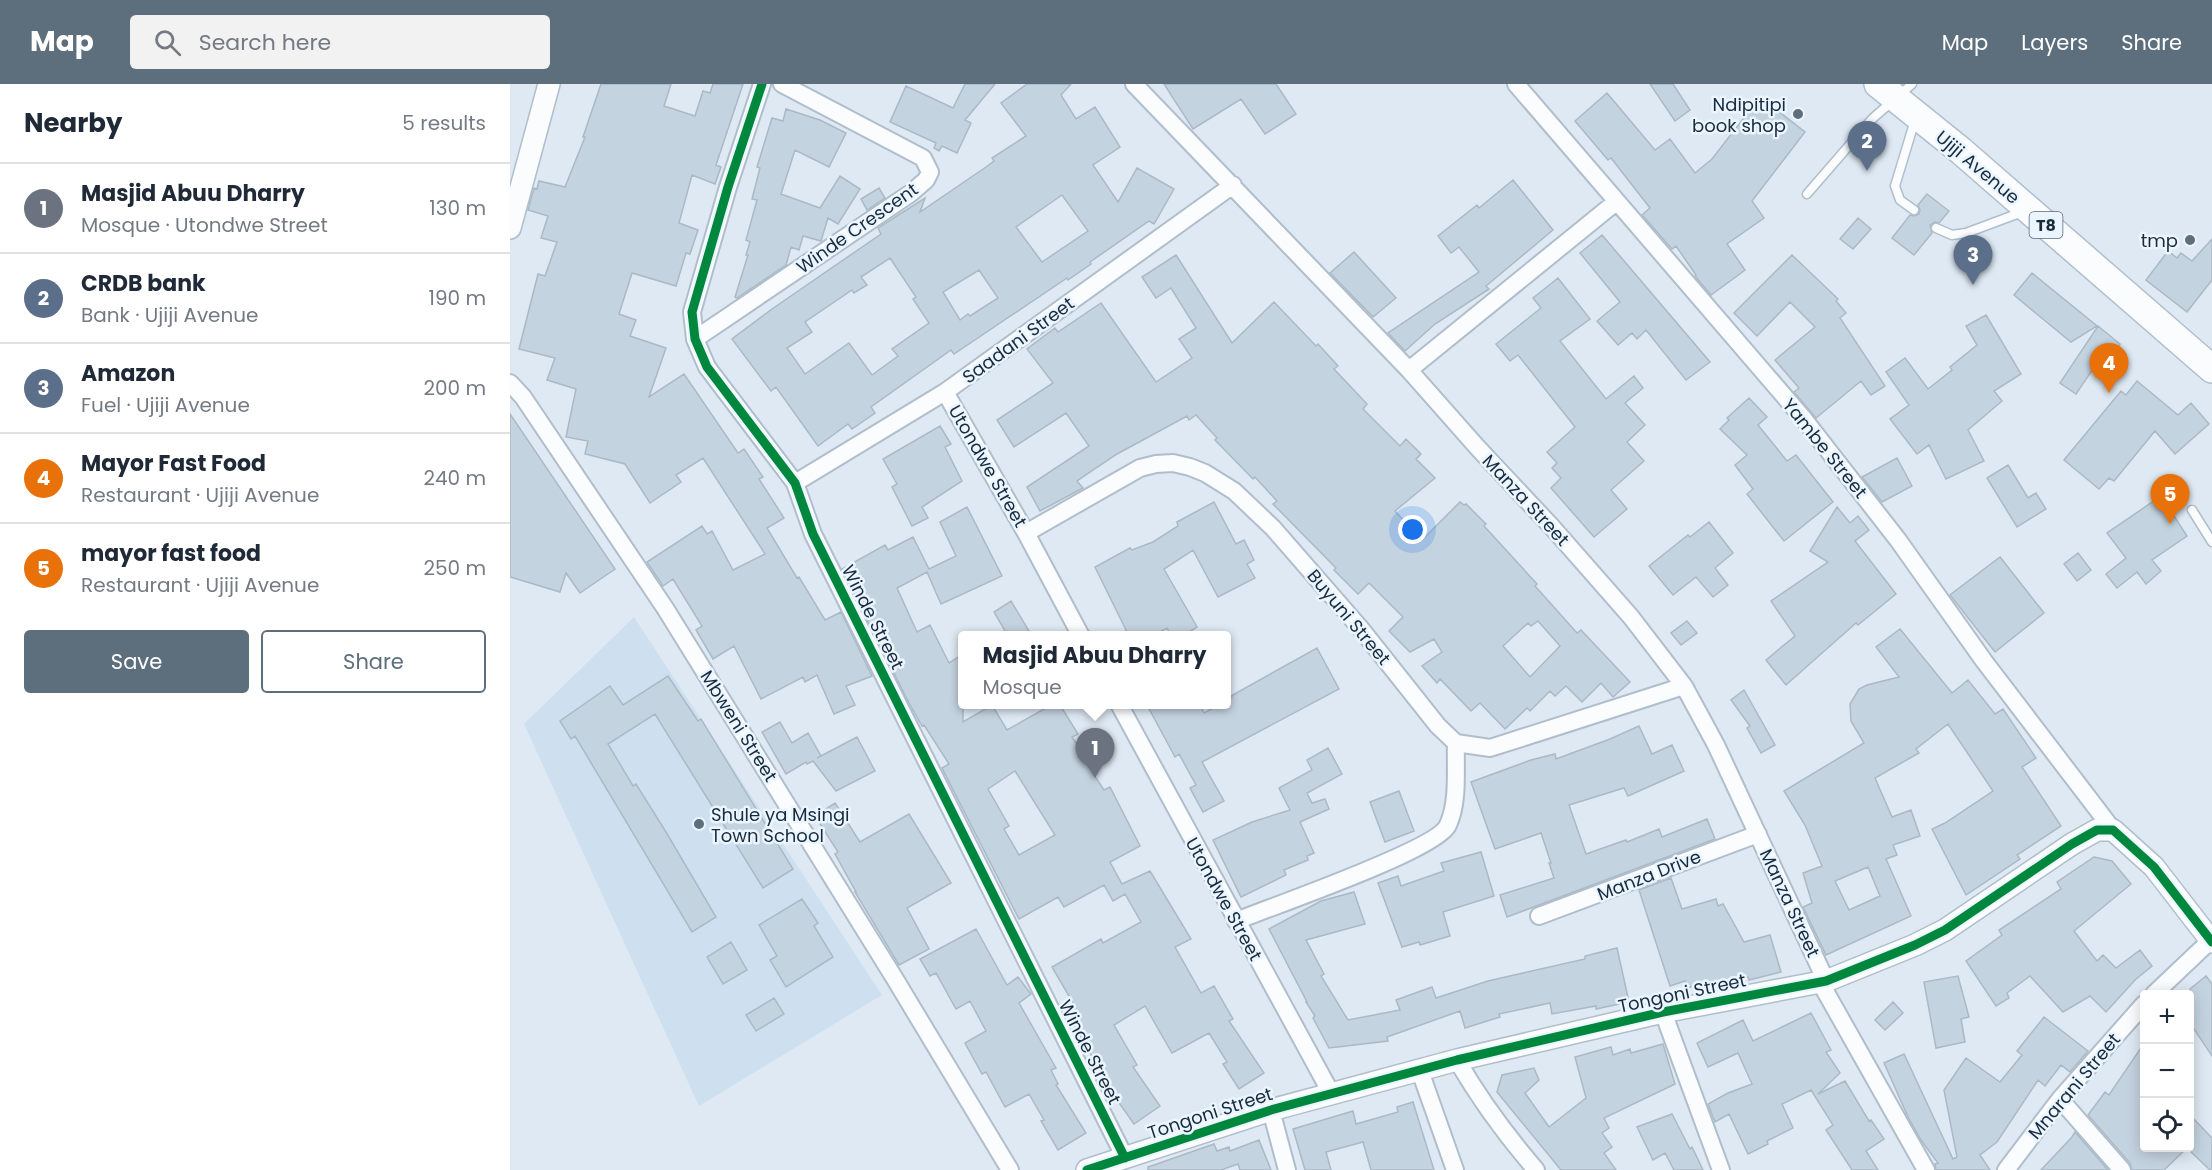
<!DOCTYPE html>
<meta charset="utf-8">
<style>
body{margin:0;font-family:Poppins,sans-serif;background:#f2f2f3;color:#1f2937}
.controls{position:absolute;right:18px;bottom:18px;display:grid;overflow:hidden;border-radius:6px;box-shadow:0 3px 15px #0003}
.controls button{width:54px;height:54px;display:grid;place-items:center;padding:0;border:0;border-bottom:2px solid #e0e1e3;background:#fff;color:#1f2937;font:30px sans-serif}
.you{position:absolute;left:903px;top:446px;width:21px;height:21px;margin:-15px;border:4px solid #fff;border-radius:50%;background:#1a73e8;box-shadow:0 0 0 9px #1a73e833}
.badge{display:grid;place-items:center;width:39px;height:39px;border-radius:50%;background:#5d6e7d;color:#fff;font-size:20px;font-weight:700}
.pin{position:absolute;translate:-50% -50px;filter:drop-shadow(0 2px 3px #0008)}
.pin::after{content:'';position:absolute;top:32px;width:21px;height:18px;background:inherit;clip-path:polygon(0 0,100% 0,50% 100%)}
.popup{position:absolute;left:448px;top:547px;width:273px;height:78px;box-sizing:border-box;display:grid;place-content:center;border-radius:6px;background:#fff;filter:drop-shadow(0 2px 4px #0005);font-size:20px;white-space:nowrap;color:#747a83}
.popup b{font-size:22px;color:#1f2937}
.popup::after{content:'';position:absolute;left:50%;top:100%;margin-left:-12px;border:12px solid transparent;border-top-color:#fff}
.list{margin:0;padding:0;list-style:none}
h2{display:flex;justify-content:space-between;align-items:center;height:78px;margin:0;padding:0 24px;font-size:26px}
h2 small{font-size:20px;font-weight:400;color:#747a83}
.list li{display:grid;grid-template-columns:39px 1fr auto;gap:18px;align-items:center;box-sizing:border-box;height:90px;padding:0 24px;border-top:2px solid #e0e1e3}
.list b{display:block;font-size:22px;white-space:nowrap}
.list p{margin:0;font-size:20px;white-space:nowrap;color:#747a83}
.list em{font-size:20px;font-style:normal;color:#747a83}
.actions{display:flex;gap:12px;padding:18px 24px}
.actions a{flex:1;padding:14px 0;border:2px solid #5d6e7d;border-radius:6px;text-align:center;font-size:21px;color:#5d6e7d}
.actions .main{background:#5d6e7d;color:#fff}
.icon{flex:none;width:33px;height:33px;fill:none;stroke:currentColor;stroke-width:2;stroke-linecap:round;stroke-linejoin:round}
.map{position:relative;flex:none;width:1702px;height:1086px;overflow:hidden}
header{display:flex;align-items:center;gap:36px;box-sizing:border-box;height:84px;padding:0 30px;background:#5d6e7d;color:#fff}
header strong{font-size:28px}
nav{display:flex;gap:33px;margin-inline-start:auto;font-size:21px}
.search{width:420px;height:54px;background:#f2f2f3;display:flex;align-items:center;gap:15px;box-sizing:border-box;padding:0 21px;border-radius:6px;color:#747a83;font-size:22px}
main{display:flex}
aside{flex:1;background:#fff}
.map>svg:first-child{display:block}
.built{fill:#cee0f0}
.building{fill:#c4d3e0;stroke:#abb9c6;stroke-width:1.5;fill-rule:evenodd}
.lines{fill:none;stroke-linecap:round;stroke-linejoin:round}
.service-casing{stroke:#b0becb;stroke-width:11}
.minor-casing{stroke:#b0becb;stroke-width:20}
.tertiary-casing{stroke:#b0becb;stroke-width:24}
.trunk-casing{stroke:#b0becb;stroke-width:30}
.service{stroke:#fafcfd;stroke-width:8}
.minor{stroke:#fafcfd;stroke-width:16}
.tertiary{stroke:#fafcfd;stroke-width:21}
.trunk{stroke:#fafcfd;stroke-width:27}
.cycleway-casing{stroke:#ebf5ff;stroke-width:13}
.cycleway{stroke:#00873e;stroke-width:9}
.poi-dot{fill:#5d6e7d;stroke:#ebf5ff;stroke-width:2}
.labels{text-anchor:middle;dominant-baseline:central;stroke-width:5;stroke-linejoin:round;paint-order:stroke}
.shield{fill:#ebf5ff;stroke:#576878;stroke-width:1.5}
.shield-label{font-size:16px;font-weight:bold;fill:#182c3e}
.poi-label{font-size:18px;fill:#182c3e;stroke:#ebf5ff;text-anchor:end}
.street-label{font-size:18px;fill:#182c3e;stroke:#ebf5ff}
</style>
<header>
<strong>Map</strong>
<div class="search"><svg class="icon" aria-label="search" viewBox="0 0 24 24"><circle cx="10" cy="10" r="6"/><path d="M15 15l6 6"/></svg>Search here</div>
<nav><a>Map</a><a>Layers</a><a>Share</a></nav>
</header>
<main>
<aside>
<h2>Nearby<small>5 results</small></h2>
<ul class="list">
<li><span class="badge" style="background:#6b7280">1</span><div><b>Masjid Abuu Dharry</b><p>Mosque · Utondwe Street</p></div><em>130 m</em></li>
<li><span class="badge" style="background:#5c6f8a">2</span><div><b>CRDB bank</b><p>Bank · Ujiji Avenue</p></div><em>190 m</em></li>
<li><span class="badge" style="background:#5c6f8a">3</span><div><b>Amazon</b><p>Fuel · Ujiji Avenue</p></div><em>200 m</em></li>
<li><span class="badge" style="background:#e8710a">4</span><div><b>Mayor Fast Food</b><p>Restaurant · Ujiji Avenue</p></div><em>240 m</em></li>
<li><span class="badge" style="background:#e8710a">5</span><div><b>mayor fast food</b><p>Restaurant · Ujiji Avenue</p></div><em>250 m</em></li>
</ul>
<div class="actions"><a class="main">Save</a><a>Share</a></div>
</aside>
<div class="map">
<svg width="1702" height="1086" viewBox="0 0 1702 1086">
<rect width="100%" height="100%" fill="#dee9f3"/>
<path class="built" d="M124,533L372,911L189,1022L14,640Z"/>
<path class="building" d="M91,0H161L154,22L185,32L193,7L200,9L203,0H233L206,81L211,83L205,100L182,91L169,139L188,146L180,170L176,169L166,202L122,189L109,230L126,236L120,252L156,264L139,313L174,290L228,369L234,365L253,393L249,395L274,434L257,444L287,494L289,493L315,536L331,528L362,592L336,602L345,621L324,630L307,591L295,598L293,593L251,615L224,562L203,575L186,546L192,542L163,495L153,502L137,478L192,442L197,450L202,447L223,486L255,470L193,374L166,391L171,398L140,419L115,380L75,370L78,357L56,353L66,305L37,296L45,274L9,265L28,190L35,192L47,158L31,154L38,132L18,126L24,104L27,105L29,97L55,103L75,53H73Z
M455,0H485L455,36L461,39L447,69L432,62L429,67L424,64L426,59L380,38L396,2L443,24Z
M517,0H561L551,11L566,35L585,23L610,63L583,81L608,118L627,84L664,105L644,140L639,137L580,178L581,180L558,196L557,194L444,270L441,266L361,323L365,329L342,345L338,340L308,362L266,303L261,307L222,255L262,225L371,150L368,144L415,114L410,128L476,83L484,77L482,74L516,52L491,19ZM552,111L578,147L532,178L506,143ZM380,174L406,213L403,215L419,239L382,265L388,272L362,291L339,259L295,290L277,264L302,248L295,238L342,206L344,209L357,201L351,193ZM469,186L488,214L460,232L458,230L450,236L433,208Z
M654,0H766L786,30L755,50L731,15L683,45Z
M1140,0H1163L1180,26L1165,37Z
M1097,9L1145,66L1160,55L1185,89L1202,75L1250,13L1295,48L1242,117L1254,134L1217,160L1235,186L1201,211L1185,192L1186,191L1166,162L1162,165L1132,131L1140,124L1101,74L1098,76L1065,37Z
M276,25L310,36L336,49L319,83L285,66L271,110L310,124L330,92L350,105L328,140L318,134L311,157L293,152L289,166L281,163L276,181L227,214L225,213L238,171H236L240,158L236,156L247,116L242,115L250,84L247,83L262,34L273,37Z
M1003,96L1043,146L976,202L979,205L925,240L895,267L878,249L969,188L949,163L941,169L928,152L967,121L969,124Z
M369,104L375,114L357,126L351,115Z
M1417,110L1439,127L1429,139L1425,138L1420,141L1422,149L1404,171L1382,154L1400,131L1404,132L1409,130L1410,126L1408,121Z
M1348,134L1361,145L1343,165L1330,155Z
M1092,151L1200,278L1176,296L1136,246L1127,255L1122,249L1108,261L1087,237L1110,218L1070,169Z
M1702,155V196L1677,228L1636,196L1658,167L1667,174L1671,169L1682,177Z
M844,168L886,214L863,233L820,189Z
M666,171L722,259L764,218L806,262L808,260L828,282L824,285L857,320L853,325L890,362L896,355L911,370L906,375L925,394L885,427L912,456L950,418L954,421L956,420L976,440L974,442L1027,500L1025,502L1067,549L1071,546L1120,598L1103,613L1091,599L1072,618L1056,602L1045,612L1040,607L1020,627L1017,624L995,645L970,619L961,627L930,595L927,599L912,582L932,568L924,555L900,568L879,547L893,533L859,499L848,510L824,486L826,484L763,420L767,417L745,393L743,395L705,356L707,354L686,331L679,336L677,332L607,370L567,397L573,404L530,427L517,403L579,362L556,329L504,363L487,336L543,299L517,265L545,244L548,248L591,219L646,298L682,274L669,255L686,244L661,204L646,214L632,193ZM1028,537L1050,562L1020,593L993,562L1018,539L1021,542Z
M1282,171L1328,215L1326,217L1336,229L1330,234L1375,302L1361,311L1351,297L1306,334L1284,308L1289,304L1265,276L1305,243L1280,218L1247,252L1224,229Z
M1522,189L1587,242L1561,258L1528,231L1504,211Z
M1048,194L1080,235L1050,257L1096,315L1124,292L1133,304L1115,319L1135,341L1117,358L1134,377L1101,406L1117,425L1084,453L1041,404L1051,394L1042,384L1047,379L1037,368L1065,343L1008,271L1000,277L986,260L1031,224L1023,214Z
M1476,231L1511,290L1484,307L1492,317L1458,346L1474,377L1436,395L1419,361L1407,370L1380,335L1399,321L1376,288L1395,274L1418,305L1442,286L1440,283L1467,261L1456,242Z
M1588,242L1610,260L1592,283L1587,279L1566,310L1550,299Z
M1627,297L1668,331L1681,319L1699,340L1665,370L1645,347L1604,397L1599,394L1589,405L1554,376L1611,307L1616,311Z
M1239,314L1257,333L1248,341L1277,377L1286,371L1323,418L1274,457L1237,410L1243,405L1225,381L1237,371L1210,345L1219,336L1217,334Z
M0,330L105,485L70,509L56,489L50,508L0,493Z
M430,342L441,360L435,363L452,397L412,423L418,434L402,442L382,403L387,400L373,375Z
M1387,374L1402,402L1372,418L1352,393Z
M1498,381L1518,414L1526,409L1536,425L1507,443L1477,394Z
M1651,412L1677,452L1642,476L1651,487L1636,500L1627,488L1607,504L1596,490L1616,474L1597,449Z
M704,418L726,460L734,456L744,476L737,480L745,494L708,513L683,466L654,485L687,543L673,552H661L657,544L643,552H619L585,483L620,464L622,466L643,458L668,442L667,438Z
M457,423L492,492L431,520L417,488L387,504L407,548L420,541L439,579L453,570V638L482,621L497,646L541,621H550L568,650L562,653L577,674L574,676L594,706L600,703L630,762L600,778L612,800L640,787L681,855L665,863L691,909L704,902L723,935L719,937L754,989L729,1005L713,980L717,978L699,949L662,969L635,922L604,941L627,981L623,983L650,1022L624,1040L605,1013L557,929L566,924L542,883L591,855L593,859L631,838L615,810L603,817L594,801L554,823L548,813L509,835L432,684L439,680L414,641L412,642L399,619L332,485L375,461L378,466L403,453L419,485L446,472L430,438ZM505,687L545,751L509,771L494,745L499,742L478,705Z
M1327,423L1340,439L1348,432L1359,446L1345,457L1386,510L1348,541L1346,539L1276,601L1256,576L1285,552L1261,517L1318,478L1300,467Z
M1199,438L1223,469L1205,484L1218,501L1203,513L1186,493L1163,511L1139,482L1178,451L1180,453Z
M1568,469L1581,486L1567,497L1554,480Z
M1490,473L1534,529L1485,568L1440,511Z
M501,517L522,552H498L484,528Z
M1177,537L1187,549L1171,561L1161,549Z
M1390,545L1442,609L1458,596L1485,630L1493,625L1526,674L1512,683L1551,742L1507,771L1510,775L1456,811L1422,745L1435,739L1483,707L1438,640L1406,665L1409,669L1365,694L1382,733L1401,726L1410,752L1383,761L1387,771L1376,775L1401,832L1316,871L1293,823L1302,819L1293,789L1312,782L1295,741L1274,707L1354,659L1341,637L1340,620L1349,605L1357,601L1389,593L1366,563ZM1358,783L1370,812L1339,826L1325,797Z
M807,564L829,605L692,678L714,717L693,728L680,704L686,701L669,670L665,673L637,621H690L694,629L709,621H717V616L722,613L721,612Z
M158,592L188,637L191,635L283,785L253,804L145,630L98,660L123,702L126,700L156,748L206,833L182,848L65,652L61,655L50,637L100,602L113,621Z
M1234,606L1265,661L1251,669L1237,644L1240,642L1221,616Z
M270,638L282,659L298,649L311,672L307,674L347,653L365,687L326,707L303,677L297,680L296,678L276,690L252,648Z
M1129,642L1142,670L1162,661L1174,687L1118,712L1114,704L1059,721L1076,770L1116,756L1117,758L1149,745L1152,753L1197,735L1205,755L997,833L990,811L1044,794L1039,779H1041L1031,749L985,765L961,698L1021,676L1045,670L1046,675L1100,655Z
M818,664L832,690L797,709L802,719L815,715L819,725L790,738L804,769L797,772L798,776L774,786L776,791L731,813L703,756L742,738L780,726L769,704L802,686L797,676Z
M889,707L904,747L875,758L860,718Z
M325,719L350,758L399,730L441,799L397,824L419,865L389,881L345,808H346L325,770L328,768L305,732Z
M971,768L984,812L933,828L940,852L910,861L909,858L892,863L868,799L888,792L891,802L934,787L931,779Z
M1584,773L1602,777L1621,800L1564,847L1587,877L1593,871L1606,884L1630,866L1642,882L1626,895L1596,928L1580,912L1553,928L1520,892L1497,909L1499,914L1486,922L1456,877L1492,851L1489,846L1551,805L1547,798Z
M1161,794L1172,825L1206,815L1208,822L1213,820L1234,858L1260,851L1271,888L1239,896L1238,893L1206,904L1203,897L1177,904L1175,897L1160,902L1129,806Z
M844,808L855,840L796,856L814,890L811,892L838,936L890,926L886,916L922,903L926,914L978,897L1075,875V872L1107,864L1119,918L1086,925V922L1042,930L1040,919L989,930L990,933L955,944L950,927L877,953L878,957L819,964L803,934L805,932L796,918H797L759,845L811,817Z
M292,815L308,839L304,842L323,873L276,903L260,876L267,872L249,841Z
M466,845L497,901L508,893L521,910L509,919L546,984L541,986L548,1000L546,1001L576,1049L548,1066L531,1037L534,1036L519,1010L495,1023L476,988L472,990L455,959L476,947L460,917L446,925L426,889L420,892L410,875Z
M221,858L237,886L213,900L197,873Z
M1448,892L1459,933L1451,935L1455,958L1426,964L1414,898Z
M1696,892L1702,900V972L1680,939V905Z
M264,914L274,930L246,947L236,931Z
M1383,918L1393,929L1375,946L1365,936Z
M1301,929L1321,966L1316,968L1330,989L1308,1010L1335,997L1359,1037L1361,1036L1374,1055L1356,1067L1368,1086H1342L1316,1046L1323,1041L1301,1006L1272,1020L1283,1044L1257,1057L1258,1060L1238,1070L1219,1030L1205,1038L1198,1020L1218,1009L1242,1000L1228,969L1198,983L1187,959L1233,936L1243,957Z
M1534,933L1578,967L1560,988L1551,981L1535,1002L1528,996L1487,1058L1470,1071L1480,1086H1426L1425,1080L1428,1079L1411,1056L1398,1033L1374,979L1394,970L1443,1075L1447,1073L1434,1006L1456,974L1490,998L1512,971L1507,967Z
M1635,958V1064H1677L1654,1086H1622L1620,1079L1578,1031L1595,1008L1599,1011Z
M1153,960L1165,1000L1094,1034L1099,1044L1092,1049L1102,1063L1094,1069L1106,1086H1051L987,1008L992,991L1024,984L1029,996L1015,1009L1039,1043L1076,1014L1065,973L1101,963L1103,971L1120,965L1121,969Z
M903,1018L924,1086H861L853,1058L816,1068L821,1086H795L783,1045L843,1027L846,1040L888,1028L887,1023Z
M1162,1030L1180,1065L1182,1063L1193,1086H1164L1155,1069L1143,1076L1127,1043Z
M1680,1031L1702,1054V1086H1700L1680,1067Z
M1565,1048L1598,1086H1531L1562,1053Z
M749,1056L761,1086H730L728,1080L711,1086H638V1083L704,1060L707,1067L719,1063L720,1067Z"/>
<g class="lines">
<g class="service-casing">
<path id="service" d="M1297,110L1362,35L1402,0
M1404,126L1390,116L1385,102L1405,36
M1426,144L1442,151L1456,149L1515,127
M1682,426L1702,458"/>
</g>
<g class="minor-casing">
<path id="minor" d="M252,0L218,103L182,228L185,255L197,283L285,399L303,450L615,1074
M624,0L899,286L967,363L1042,443L1121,533L1174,602L1206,661L1316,897
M1006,0L1293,334L1388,456L1474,577L1603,746
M185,255L401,109L416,96L420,88L413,74L272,0
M899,286L1106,118
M0,299L13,313L155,524L385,895L500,1086
M435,308L516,449L571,552
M285,399L435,308L723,101
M516,449L630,384L646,380L663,379L680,383L695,389L724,407L763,444L851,545L928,642L946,659L980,664L1174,602
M609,620L821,1009
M1029,832L1248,750
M726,837C760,823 927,766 938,741C949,717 945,685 946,659
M1310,898L1416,1086
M1644,910L1702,855
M1153,928L1211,1086
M947,976C970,1016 996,1051 1026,1086
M910,987L945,1086
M1550,1015L1612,1086
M761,1026L777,1086
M1496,1086L1550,1015L1634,920"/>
</g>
<g class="tertiary-casing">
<path id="tertiary" d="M0,144L39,0
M577,1086L761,1026L947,976L1153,928L1316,897L1405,861L1435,846L1562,760L1587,746H1603L1644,783L1702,858"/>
</g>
<g class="trunk-casing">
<path id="trunk" d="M1368,0L1450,66L1702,285"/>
</g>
<use href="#service" class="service"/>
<use href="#minor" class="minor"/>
<use href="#tertiary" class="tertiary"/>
<use href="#trunk" class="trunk"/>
<g class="cycleway-casing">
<path id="cycleway" d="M252,0L218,103L182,228L185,255L197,283L285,399L303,450L615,1074
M577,1086L761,1026L947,976L1153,928L1316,897L1405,861L1435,846L1562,760L1587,746H1603L1644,783L1702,858"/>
</g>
<use href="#cycleway" class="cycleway"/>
</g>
<g class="poi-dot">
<circle cx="1288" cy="30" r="6"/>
<circle cx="1680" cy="156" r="6"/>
<circle cx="189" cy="740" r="6"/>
</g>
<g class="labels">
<rect class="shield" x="1519.5" y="128" width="33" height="26" rx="4.5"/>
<g class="shield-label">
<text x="1536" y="141">T8</text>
</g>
<g class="poi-label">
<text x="1276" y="20">Ndipitipi<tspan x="1276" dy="21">book shop</tspan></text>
<text x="1668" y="156">tmp</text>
<text x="201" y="730" text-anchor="start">Shule ya Msingi<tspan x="201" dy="21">Town School</tspan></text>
</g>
<g class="street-label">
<text transform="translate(1468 83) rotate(40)">Ujiji Avenue</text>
<text transform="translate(347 144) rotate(-35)">Winde Crescent</text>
<text transform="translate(508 256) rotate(-36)">Saadani Street</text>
<text transform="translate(1315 364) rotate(51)">Yambe Street</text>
<text transform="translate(478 382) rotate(60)">Utondwe Street</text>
<text transform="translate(1016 416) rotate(47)">Manza Street</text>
<text transform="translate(363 533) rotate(63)">Winde Street</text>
<text transform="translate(839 533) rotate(50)">Buyuni Street</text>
<text transform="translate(229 642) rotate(58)">Mbweni Street</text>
<text transform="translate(1139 791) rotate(-21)">Manza Drive</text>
<text transform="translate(714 815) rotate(61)">Utondwe Street</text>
<text transform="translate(1280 819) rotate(65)">Manza Street</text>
<text transform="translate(1172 909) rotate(-12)">Tongoni Street</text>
<text transform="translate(580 968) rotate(63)">Winde Street</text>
<text transform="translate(1564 1002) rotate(-50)">Mnarani Street</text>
<text transform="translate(700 1029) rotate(-18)">Tongoni Street</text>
</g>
</g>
</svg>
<div class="controls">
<button>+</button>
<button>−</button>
<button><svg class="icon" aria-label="locate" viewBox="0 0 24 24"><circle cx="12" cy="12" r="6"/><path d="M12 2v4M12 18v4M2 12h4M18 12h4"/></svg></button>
</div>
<div class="you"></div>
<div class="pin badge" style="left:585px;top:694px;background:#6b7280">1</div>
<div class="popup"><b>Masjid Abuu Dharry</b>Mosque</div>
<div class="pin badge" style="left:1357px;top:87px;background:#5c6f8a">2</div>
<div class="pin badge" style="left:1463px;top:201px;background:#5c6f8a">3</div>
<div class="pin badge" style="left:1599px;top:309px;background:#e8710a">4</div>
<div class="pin badge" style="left:1660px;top:440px;background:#e8710a">5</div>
</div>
</main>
